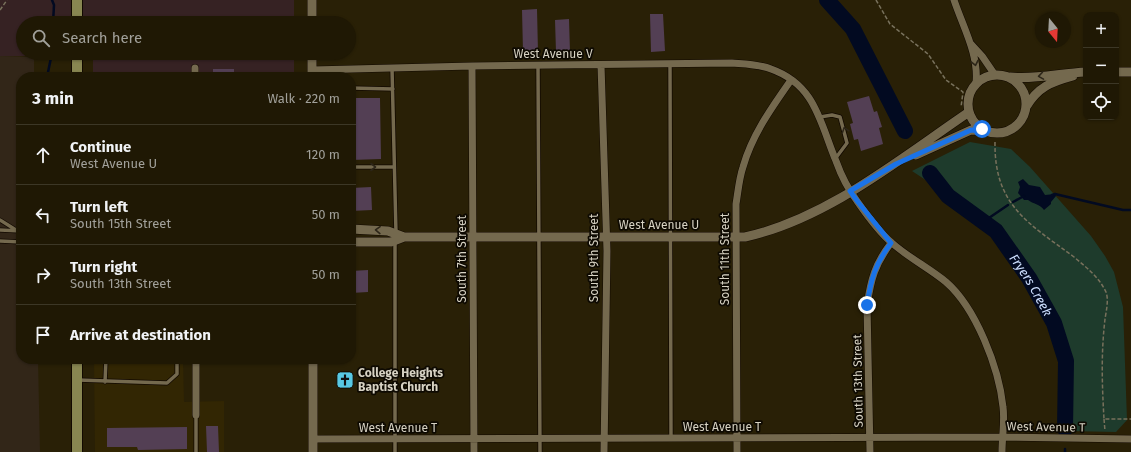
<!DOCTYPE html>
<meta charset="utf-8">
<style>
body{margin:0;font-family:"Fira Sans",sans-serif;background:#2c2513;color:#f1f3f6}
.controls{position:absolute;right:12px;top:12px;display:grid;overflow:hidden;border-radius:8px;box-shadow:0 1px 3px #0004}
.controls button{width:36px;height:36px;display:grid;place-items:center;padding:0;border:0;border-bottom:1px solid #3c3726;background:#1f1804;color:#f1f3f6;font:20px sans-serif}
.compass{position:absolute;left:1035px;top:12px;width:36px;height:36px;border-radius:50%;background:#1f1804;box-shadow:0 1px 3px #0004;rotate:162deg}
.stop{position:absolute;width:12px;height:12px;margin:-9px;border:3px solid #1a73e8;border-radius:50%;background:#fff}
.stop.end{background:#1a73e8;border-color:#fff;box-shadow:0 1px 4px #0008}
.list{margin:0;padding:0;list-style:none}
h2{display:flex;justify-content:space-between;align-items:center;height:52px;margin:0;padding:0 16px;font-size:17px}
h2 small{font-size:13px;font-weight:400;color:#a1a09a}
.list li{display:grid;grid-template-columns:26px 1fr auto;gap:12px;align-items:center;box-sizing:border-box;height:60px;padding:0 16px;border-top:1px solid #3c3726}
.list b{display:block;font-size:15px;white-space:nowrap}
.list p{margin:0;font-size:13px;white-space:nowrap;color:#a1a09a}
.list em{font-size:13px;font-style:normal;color:#a1a09a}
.icon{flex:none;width:22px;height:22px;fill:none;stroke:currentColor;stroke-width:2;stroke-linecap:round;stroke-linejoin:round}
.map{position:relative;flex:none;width:1131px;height:452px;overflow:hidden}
.search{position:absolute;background:#1f1804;box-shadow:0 1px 3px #0004;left:16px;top:16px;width:340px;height:44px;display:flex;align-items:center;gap:10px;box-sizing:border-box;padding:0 14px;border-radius:22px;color:#a1a09a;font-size:15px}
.panel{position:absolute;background:#1f1804;box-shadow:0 1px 3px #0004;left:16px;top:72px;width:340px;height:292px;border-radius:16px}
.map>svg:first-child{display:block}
.built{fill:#322603}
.education{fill:#362223}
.medical{fill:#322618}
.green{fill:#1e3b2c}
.water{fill:#020a21}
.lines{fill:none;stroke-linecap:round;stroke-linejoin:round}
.stream{stroke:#020a21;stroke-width:2.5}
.river{stroke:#020a21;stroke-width:16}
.building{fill:#533f54}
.service-casing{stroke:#120900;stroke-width:5}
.minor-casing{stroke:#120900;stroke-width:8}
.tertiary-casing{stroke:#120900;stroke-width:10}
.primary-casing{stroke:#120900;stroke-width:12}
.path{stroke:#78715c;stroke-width:1.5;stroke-dasharray:4 2;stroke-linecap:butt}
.service{stroke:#74694e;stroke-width:3.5}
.minor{stroke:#74694e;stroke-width:7}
.tertiary{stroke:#74694e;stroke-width:9}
.primary{stroke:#888651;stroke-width:10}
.oneway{stroke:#2d2619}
.route{stroke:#1a73e8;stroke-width:5}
.labels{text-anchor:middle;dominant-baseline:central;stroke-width:3.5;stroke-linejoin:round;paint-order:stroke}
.street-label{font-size:12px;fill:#d7d2c3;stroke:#0e0a02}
.poi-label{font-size:12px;font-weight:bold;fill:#d7d2c3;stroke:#0e0a02;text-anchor:start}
.water-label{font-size:13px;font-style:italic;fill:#cddfff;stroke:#0e0a02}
</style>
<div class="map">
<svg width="1131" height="452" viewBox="0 0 1131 452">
<rect width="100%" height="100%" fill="#292006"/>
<path class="built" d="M94,359H183L184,402L224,401V452H95Z"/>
<path class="education" d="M0,0H294V23H23V53H294V77H93V56H0Z"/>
<path class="medical" d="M0,56L34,57V77H21V359H38L40,452H0Z"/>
<path class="green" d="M970,142L1011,149L1030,167L1091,236L1105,256L1114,272L1123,307L1127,420L1116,432L1068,431V359L1058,320L1046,298L998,230L977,214L912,171Z"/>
<path class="water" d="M1023,179L1029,185L1040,187L1045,195L1055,194L1056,196L1051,202V204L1044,210C1040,204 1033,204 1028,200H1024L1018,193L1020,187L1018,182Z"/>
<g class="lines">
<path class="stream" d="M52,0L54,5L53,23
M47,77L52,53
M1052,195L1055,194L1123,210H1131
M1013,202L1024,196
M983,222L1008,205
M1065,449V452"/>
<g class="river">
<path d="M827,0L853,29L905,131"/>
<path id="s1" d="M930,173L948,196L996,231L1029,278L1054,323L1066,361L1065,429"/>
</g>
</g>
<path class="building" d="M537,9L538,52H523L522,10Z
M650,14H663L665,51L651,52Z
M569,19L570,52H556L555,20Z
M213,69H234V77H213Z
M869,96L874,112L877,111L882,127L879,128L883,144L861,151L858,139L854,140L850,124L853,123L847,102Z
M351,98H380L381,159L351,160Z
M371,187L372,210L351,211V188Z
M368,270V292L351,293V271Z
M206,426H218L219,452H207Z
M187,427V449L138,450L137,447H107V428Z"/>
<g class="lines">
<g class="service-casing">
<path id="service" d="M670,64L671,438
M538,65L540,452
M392,68L396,233
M335,69V77
M351,88L393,89
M820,117L832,115L840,117L847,143L835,159
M351,167H394
M0,220L16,230
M0,230L21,231
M0,241L21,242
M78,380L167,383L177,374V359
M105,382L106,359
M196,452V415
M395,452V241"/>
</g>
<g class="minor-casing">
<path id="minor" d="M954,0C963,27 979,55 976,83
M971,44L982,56L995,75
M601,65L607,251L604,452
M472,66L474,452
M195,68V77
M312,70L472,66L732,63C745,64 758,64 771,69C816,85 820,123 836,161C841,175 848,189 857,201C866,214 880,233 892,243C909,258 929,268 946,282C976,308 999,368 1003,407C1005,421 1002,437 1002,452
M196,359V415
M313,439L1002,437L1131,439
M737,452L736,204C738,192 739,179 743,167C752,135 772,107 791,80
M870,452L867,305C871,279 875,264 891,243"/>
</g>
<g class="tertiary-casing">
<path id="tertiary" d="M312,0V23
M1116,72H1131
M968 104a29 29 0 1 1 58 0a29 29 0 1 1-58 0Z
M312,77V53
M1010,77C1034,80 1061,73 1086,72
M1026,107C1038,87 1051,82 1073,76
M916,155L971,130L985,131
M351,229L388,231L404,237H745C827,219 901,158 969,112
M351,242H391L404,237
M313,452V359"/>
</g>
<g class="primary-casing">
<path id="primary" d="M77,0V23
M77,53V77
M77,452V359"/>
</g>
<path class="path" d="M876,0L890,24L928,54L946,80L963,92L961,107
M0,10L7,0
M995,142C994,205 1028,223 1074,257C1087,268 1099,277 1106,292C1109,300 1106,312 1105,319C1101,353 1102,385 1104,419H1131
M1104,419L1105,431"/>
<use href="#service" class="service"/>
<use href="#minor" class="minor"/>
<use href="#tertiary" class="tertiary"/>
<use href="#primary" class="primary"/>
</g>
<defs><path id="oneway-chevron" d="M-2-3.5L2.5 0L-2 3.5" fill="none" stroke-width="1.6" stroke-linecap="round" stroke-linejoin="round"/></defs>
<g class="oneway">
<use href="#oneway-chevron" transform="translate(975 63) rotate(78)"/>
<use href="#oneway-chevron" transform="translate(1041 76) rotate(171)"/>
<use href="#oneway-chevron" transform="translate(845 130) rotate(-108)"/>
<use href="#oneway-chevron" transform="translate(373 167)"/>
<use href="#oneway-chevron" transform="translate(378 230) rotate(-178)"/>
</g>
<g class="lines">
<path class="route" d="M867,305C871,279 875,264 891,243L858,202L850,191L896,164L971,130L987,131L982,129"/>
</g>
<defs>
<g id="church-square" transform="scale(0.9)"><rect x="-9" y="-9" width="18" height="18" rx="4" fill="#58c9e4" stroke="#0e0a02"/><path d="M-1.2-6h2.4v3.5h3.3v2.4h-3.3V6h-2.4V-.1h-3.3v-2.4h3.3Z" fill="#111"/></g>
</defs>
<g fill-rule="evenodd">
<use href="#church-square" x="345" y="380"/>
</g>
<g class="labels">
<g class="street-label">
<text x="553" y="54">West Avenue V</text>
<text x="659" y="225">West Avenue U</text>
<text transform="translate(594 258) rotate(-90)">South 9th Street</text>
<text transform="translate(462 259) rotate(-90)">South 7th Street</text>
<text transform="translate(725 259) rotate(-90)">South 11th Street</text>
<text transform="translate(858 381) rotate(-91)">South 13th Street</text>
<text x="722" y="427">West Avenue T</text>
<text transform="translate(1046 427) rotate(1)">West Avenue T</text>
<text x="398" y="428">West Avenue T</text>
</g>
<g class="poi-label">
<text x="358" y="373">College Heights<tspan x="358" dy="14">Baptist Church</tspan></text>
</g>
<g class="water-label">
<text stroke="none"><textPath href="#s1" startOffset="153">Fryers Creek</textPath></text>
</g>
</g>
</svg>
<div class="controls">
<button>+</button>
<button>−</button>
<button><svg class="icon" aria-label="locate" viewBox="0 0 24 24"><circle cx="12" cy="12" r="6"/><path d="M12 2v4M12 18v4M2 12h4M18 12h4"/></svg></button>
</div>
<svg class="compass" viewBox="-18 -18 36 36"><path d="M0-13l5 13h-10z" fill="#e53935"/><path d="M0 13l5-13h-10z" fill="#a1a09a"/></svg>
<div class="stop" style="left:982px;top:129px"></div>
<div class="stop end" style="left:867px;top:305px"></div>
<div class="search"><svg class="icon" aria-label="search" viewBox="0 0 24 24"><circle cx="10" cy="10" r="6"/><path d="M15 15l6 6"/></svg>Search here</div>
<section class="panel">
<h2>3 min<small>Walk · 220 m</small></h2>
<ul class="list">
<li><svg class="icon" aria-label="ahead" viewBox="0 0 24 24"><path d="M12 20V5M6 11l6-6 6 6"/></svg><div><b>Continue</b><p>West Avenue U</p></div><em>120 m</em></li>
<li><svg class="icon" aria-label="left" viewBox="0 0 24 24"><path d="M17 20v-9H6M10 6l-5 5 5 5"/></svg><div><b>Turn left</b><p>South 15th Street</p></div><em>50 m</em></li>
<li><svg class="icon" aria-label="right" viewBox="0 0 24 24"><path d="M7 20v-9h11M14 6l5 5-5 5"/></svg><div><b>Turn right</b><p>South 13th Street</p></div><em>50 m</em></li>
<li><svg class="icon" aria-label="arrive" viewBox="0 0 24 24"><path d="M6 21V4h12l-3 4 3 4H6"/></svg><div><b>Arrive at destination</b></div></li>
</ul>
</section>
</div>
